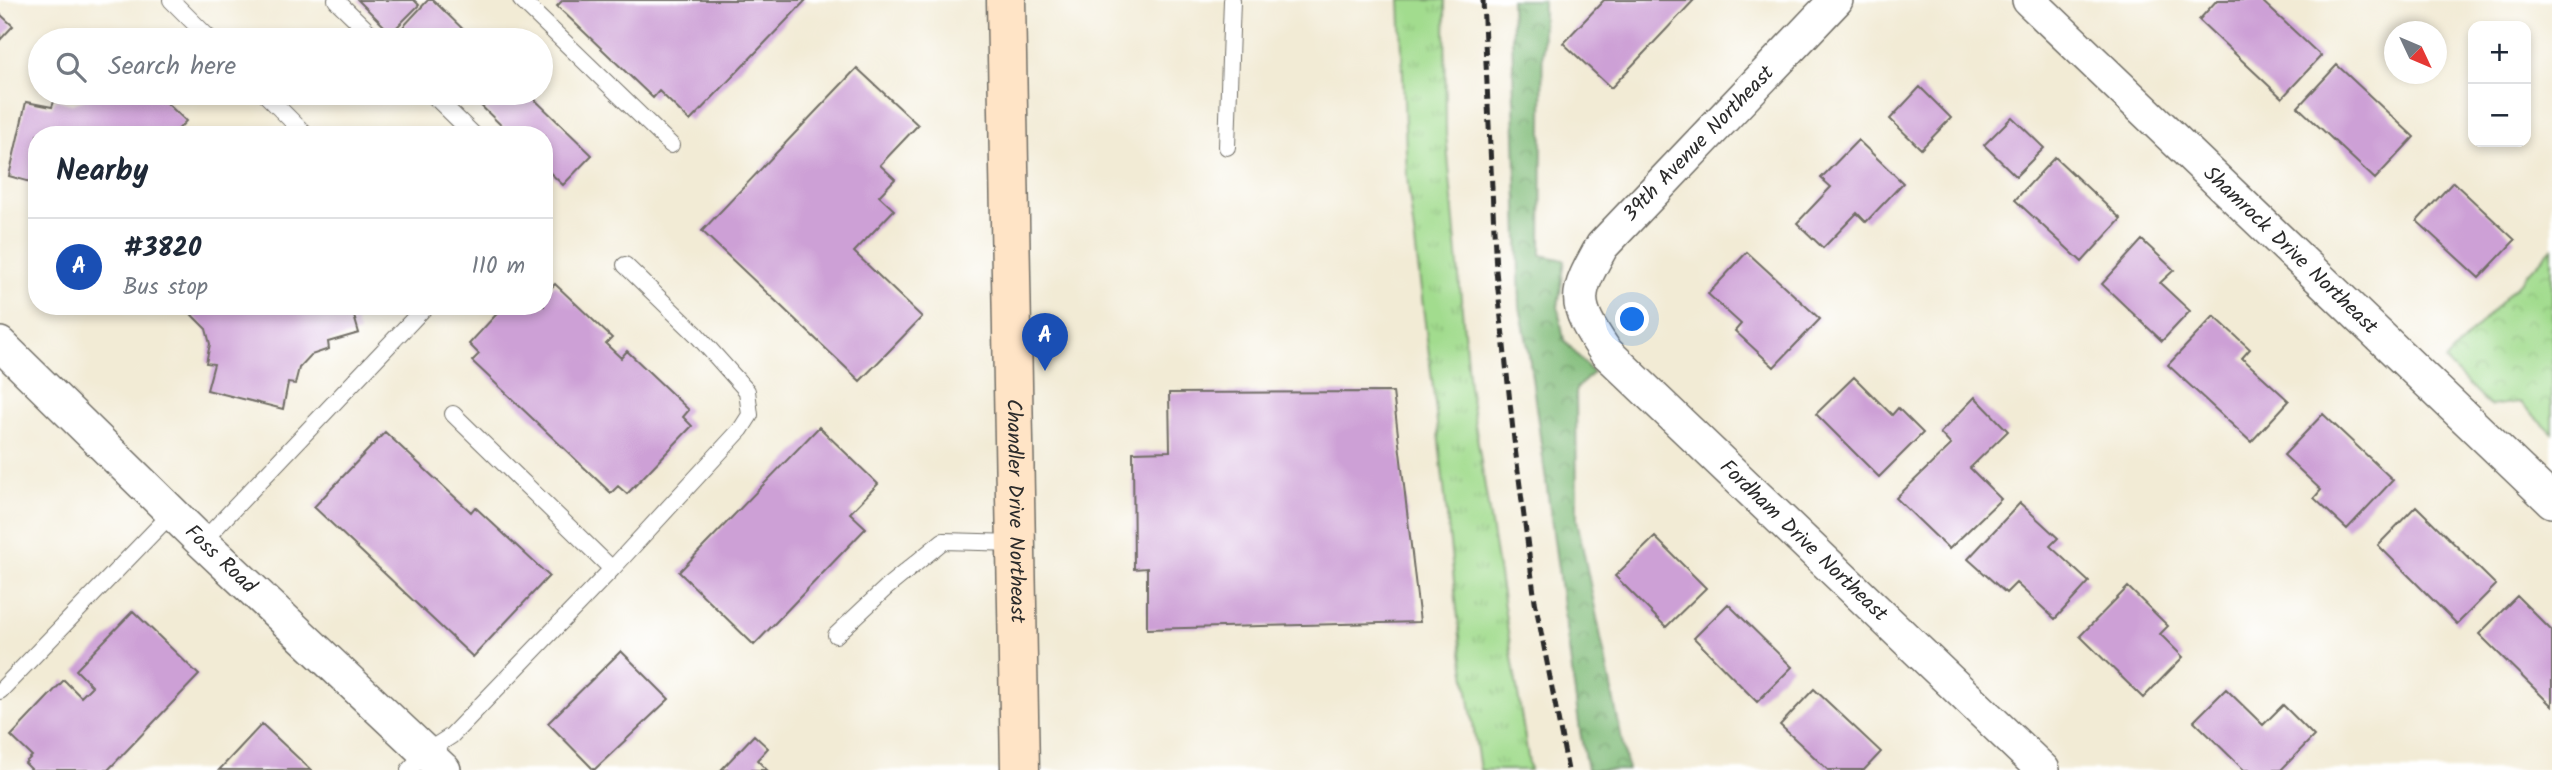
<!DOCTYPE html>
<meta charset="utf-8">
<style>
body{margin:0;font-family:Kalam,sans-serif;background:#f2f2f3;color:#1f2937}
.controls{position:absolute;right:21px;top:21px;display:grid;overflow:hidden;border-radius:14px;box-shadow:0 4px 10px #0003}
.controls button{width:63px;height:63px;display:grid;place-items:center;padding:0;border:0;border-bottom:2px solid #e0e1e3;background:#fff;color:#1f2937;font:35px sans-serif}
.compass{position:absolute;left:2384px;top:21px;width:63px;height:63px;border-radius:50%;background:#fff;box-shadow:0 4px 10px #0003;rotate:134deg}
.you{position:absolute;left:1633px;top:320px;width:24px;height:24px;margin:-18px;border:5px solid #fff;border-radius:50%;background:#1a73e8;box-shadow:0 0 0 10px #1a73e833}
.badge{display:grid;place-items:center;width:46px;height:46px;border-radius:50%;background:#1a73e8;color:#fff;font-size:23px;font-weight:700}
.pin{position:absolute;translate:-50% -58px;filter:drop-shadow(0 2px 4px #0008)}
.pin::after{content:'';position:absolute;top:37px;width:24px;height:21px;background:inherit;clip-path:polygon(0 0,100% 0,50% 100%)}
.list{margin:0;padding:0;list-style:none}
h2{display:flex;justify-content:space-between;align-items:center;height:91px;margin:0;padding:0 28px;font-size:30px}
h2 small{font-size:23px;font-weight:400;color:#747a83}
.list li{display:grid;grid-template-columns:46px 1fr auto;gap:21px;align-items:center;box-sizing:border-box;height:98px;padding:0 28px;border-top:2px solid #e0e1e3}
.list b{display:block;font-size:26px;white-space:nowrap}
.list p{margin:0;font-size:23px;white-space:nowrap;color:#747a83}
.list em{font-size:23px;font-style:normal;color:#747a83}
.icon{flex:none;width:38px;height:38px;fill:none;stroke:currentColor;stroke-width:2;stroke-linecap:round;stroke-linejoin:round}
.map{position:relative;flex:none;width:2552px;height:770px;overflow:hidden}
.search{position:absolute;background:#fff;box-shadow:0 4px 10px #0003;left:28px;top:28px;width:525px;height:77px;display:flex;align-items:center;gap:18px;box-sizing:border-box;padding:0 24px;border-radius:38px;color:#747a83;font-size:26px}
.panel{position:absolute;background:#fff;box-shadow:0 4px 10px #0003;left:28px;top:126px;width:525px;height:189px;border-radius:28px}
.map>svg:first-child{display:block}
.grass{fill:url(#grass-tufts);stroke:#66845c;stroke-width:2}
.forest{fill:url(#forest-crowns);stroke:#567452;stroke-width:2}
.park{fill:url(#park-crowns);stroke:#66845c;stroke-width:2}
.building{fill:#cda0d6}
.lines{fill:none;stroke-linecap:round;stroke-linejoin:round}
.lane-casing{stroke:#716e66;stroke-width:18}
.street-casing{stroke:#716e66;stroke-width:36}
.secondary-casing{stroke:#716e66;stroke-width:41}
.lane{stroke:#fff;stroke-width:16}
.street{stroke:#fff;stroke-width:33}
.secondary{stroke:#ffe4c6;stroke-width:38}
.rail{stroke:#2b2b2b;stroke-width:5;stroke-dasharray:10 5;stroke-linecap:butt}
.labels{text-anchor:middle;dominant-baseline:central;stroke-width:5;stroke-linejoin:round;paint-order:stroke}
.street-label{font-size:21px;fill:#2b2b2b;stroke:#fff}
</style>
<div class="map">
<svg width="2552" height="770" viewBox="0 0 2552 770">
<defs>
<pattern id="grass-tufts" width="24" height="20" patternUnits="userSpaceOnUse" patternTransform="scale(1.75)"><rect width="24" height="20" fill="#a2dc8e"/><path d="M3 7l-1-3M5 7V3M7 7l1-3M15 17l-1-3M17 17v-4M19 17l1-3" fill="none" stroke="#8cbd7b"/></pattern>
<pattern id="forest-crowns" width="20" height="18" patternUnits="userSpaceOnUse" patternTransform="scale(1.75)"><rect width="20" height="18" fill="#81bc79"/><path d="M2 6a3 3 0 1 1 6 0M12 15a3 3 0 1 1 6 0" fill="none" stroke="#6a9963"/></pattern>
<pattern id="park-crowns" width="20" height="18" patternUnits="userSpaceOnUse" patternTransform="scale(1.75)"><rect width="20" height="18" fill="#a2dc8e"/><path d="M2 6a3 3 0 1 1 6 0M12 15a3 3 0 1 1 6 0" fill="none" stroke="#8cbd7b"/></pattern>
</defs>
<rect width="100%" height="100%" fill="#fff"/>
<filter id="ink" filterUnits="userSpaceOnUse"><feTurbulence type="fractalNoise" baseFrequency=".0143" numOctaves="2"/><feDisplacementMap in="SourceGraphic" scale="14" xChannelSelector="R" yChannelSelector="G"/><feConvolveMatrix kernelMatrix="1 2 1 2 8 2 1 2 1" color-interpolation-filters="sRGB"/></filter>
<filter id="wash" filterUnits="userSpaceOnUse"><feTurbulence type="fractalNoise" baseFrequency=".00686" numOctaves="4" result="noise"/><feDisplacementMap in="SourceGraphic" scale="28" xChannelSelector="R" yChannelSelector="G"/><feGaussianBlur stdDeviation="1.57" result="paint"/><feColorMatrix in="noise" values="0 0 0 0 0 0 0 0 0 0 0 0 0 0 0 0 0 1.4 0 .05"/><feComposite in="paint" operator="in"/></filter>
<g filter="url(#wash)">
<rect width="100%" height="100%" fill="#f2ebd5"/>
<path class="grass" d="M1400,0H1445L1446,134L1469,386L1530,770H1480L1461,646L1435,404L1407,177Z"/>
<path class="forest" d="M1511,0H1543L1541,255L1565,260L1558,307L1564,340L1593,373L1576,389L1577,520L1628,770H1587L1580,731L1528,348L1520,307Z"/>
<path class="park" d="M2552,248V433L2520,402L2490,406L2445,361Z"/>
<g id="blocks">
<path class="building" d="M358,0H414L419,5L391,33Z
M428,0H433L474,40H415L402,28Z
M563,0H806L690,121L659,91L653,98L557,6Z
M1604,0H1694L1611,88L1563,43Z
M2217,0H2261L2321,56L2282,98L2199,20Z
M0,14L13,26L0,40Z
M2337,65L2414,137L2375,179L2298,107Z
M857,68L918,125L880,165L895,179L879,196L894,210L854,252L922,317L860,381L702,231Z
M1920,87L1951,118L1921,149L1890,119Z
M94,93H156L186,121L173,135H37V191L33,190L34,183L9,176L26,102L52,107L55,99L72,104L89,98Z
M468,93H528L592,155L563,185L544,167V135H511Z
M2012,117L2044,148L2016,176L1984,145Z
M1858,140L1903,183L1866,222L1857,213L1823,248L1797,223L1831,187L1821,178Z
M2055,157L2121,219L2082,262L2015,200Z
M2453,182L2515,240L2479,278L2417,221Z
M2142,240L2174,270L2160,283L2190,311L2162,341L2102,284Z
M1747,252L1820,319L1774,367L1735,331L1741,324L1708,294Z
M555,284L612,338L606,344L621,358L627,351L689,410L683,417L692,426L627,494L618,486L611,493L472,361L479,354L469,344L504,306H544V285L549,290Z
M192,306H351L359,333L328,342L329,349L311,355L299,368L295,384L288,383L283,409L207,390L214,364L206,363L210,344L206,329L192,315L197,311Z
M2214,316L2250,349L2242,358L2289,401L2251,442L2168,365Z
M1854,377L1892,415L1898,408L1923,433L1879,477L1816,414Z
M1393,392L1420,622L1147,629V568L1134,569L1133,452L1170,451L1169,393Z
M1975,397L2008,431L1970,468L2001,499L1949,549L1896,498L1951,445L1940,433Z
M2323,414L2393,480L2347,529L2314,498L2321,490L2284,455Z
M819,427L878,484L850,513L866,528L754,645L679,572Z
M385,432L471,512L475,507L549,576L473,657L314,507Z
M2020,503L2058,538L2050,546L2089,582L2055,619L2016,583L2006,593L1968,559Z
M2416,506L2496,585L2457,624L2378,545Z
M1655,537L1706,588L1666,627L1615,576Z
M2128,587L2168,626L2160,634L2183,657L2143,698L2080,636Z
M2517,596L2552,631V706L2479,634Z
M1728,604L1792,667L1757,702L1694,638Z
M133,611L199,675L108,770H32L25,763L32,756L11,736L64,680L81,697L92,686L76,670Z
M621,651L669,699L594,770L548,723Z
M1814,689L1881,752L1864,770H1828L1780,725Z
M2226,689L2263,725L2283,705L2314,736L2281,770H2244L2194,721Z
M262,724L311,770H219Z
M754,735L768,748L757,760L767,770H721Z"/>
</g>
</g>
<g filter="url(#ink)">
<use href="#blocks" fill-opacity="0" stroke="#716e66" stroke-width="2"/>
<g class="lines">
<g class="lane-casing">
<path id="lane" d="M171,0L211,40
M336,0L377,40
M521,0L671,145
M264,93L306,135
M431,93L474,135
M1227,147L1232,0
M453,414L612,569
M202,542L426,306
M836,635L887,587L943,541L1016,543
M0,691L172,513
M409,770L426,752L451,736L612,569L741,429L750,415L747,391L696,334L625,265"/>
</g>
<g class="street-casing">
<g id="street">
<path id="s1" d="M1836,0L1602,246C1574,296 1572,302 1605,351L2043,770"/>
<path id="s2" d="M2029,0L2552,501"/>
<path id="s3" d="M0,344L202,542L444,770"/>
</g>
</g>
<g class="secondary-casing">
<g id="secondary">
<path id="s4" d="M1006,0L1020,770"/>
</g>
</g>
<use href="#lane" class="lane"/>
<use href="#street" class="street"/>
<use href="#secondary" class="secondary"/>
<path class="rail" d="M1483,0L1496,271L1514,440L1535,601L1568,770"/>
</g>
</g>
<g class="labels">
<g class="street-label">
<text transform="translate(1699 144) rotate(-46)">39th Avenue Northeast</text>
<text stroke="none"><textPath href="#s2" startOffset="362">Shamrock Drive Northeast</textPath></text>
<text stroke="none"><textPath href="#s4" startOffset="511">Chandler Drive Northeast</textPath></text>
<text stroke="none"><textPath href="#s1" startOffset="730">Fordham Drive Northeast</textPath></text>
<text stroke="none"><textPath href="#s3" startOffset="308">Foss Road</textPath></text>
</g>
</g>
</svg>
<div class="controls">
<button>+</button>
<button>−</button>
</div>
<svg class="compass" viewBox="-18 -18 36 36"><path d="M0-13l5 13h-10z" fill="#e53935"/><path d="M0 13l5-13h-10z" fill="#747a83"/></svg>
<div class="you"></div>
<div class="pin badge" style="left:1045px;top:371px;background:#1a4fb4">A</div>
<div class="search"><svg class="icon" aria-label="search" viewBox="0 0 24 24"><circle cx="10" cy="10" r="6"/><path d="M15 15l6 6"/></svg>Search here</div>
<section class="panel">
<h2>Nearby<small></small></h2>
<ul class="list">
<li><span class="badge" style="background:#1a4fb4">A</span><div><b>#3820</b><p>Bus stop</p></div><em>110 m</em></li>
</ul>
</section>
</div>
